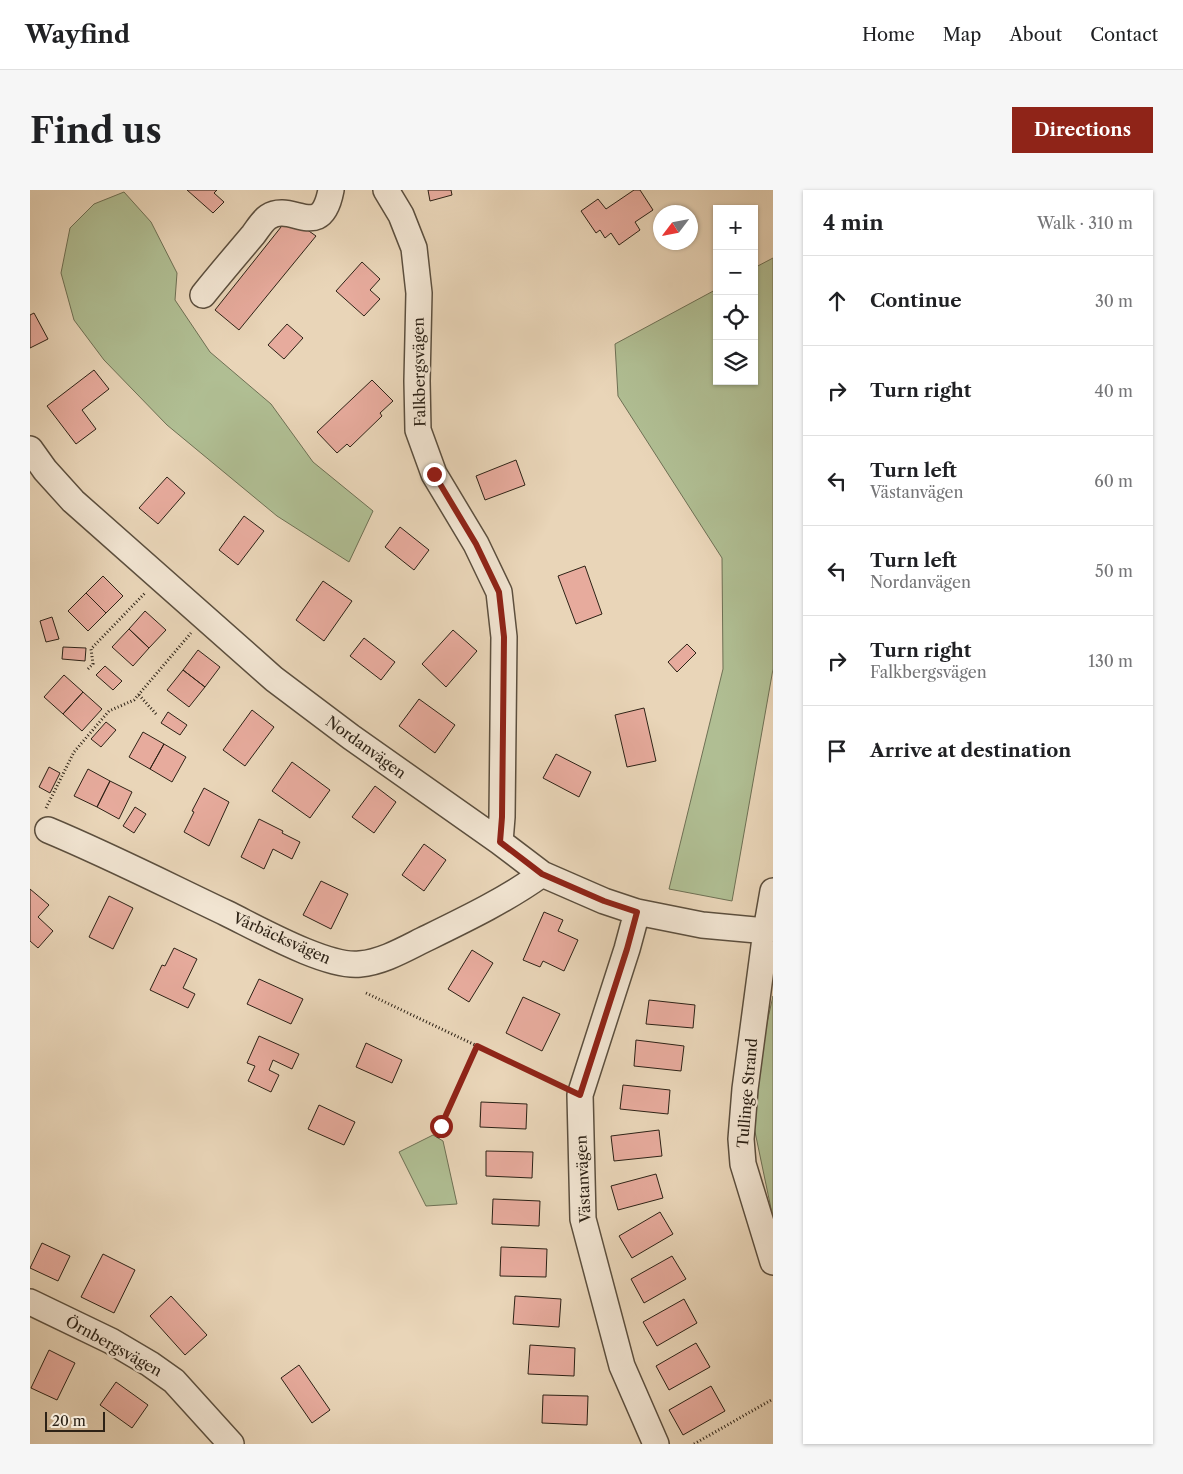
<!DOCTYPE html>
<meta charset="utf-8">
<style>
body{margin:0;font-family:"Libre Caslon Text",serif;background:#f6f6f6;color:#202124}
.controls{position:absolute;right:15px;top:15px;display:grid;overflow:hidden;border-radius:0px;box-shadow:0 1px 4px #0004}
.controls button{width:45px;height:45px;display:grid;place-items:center;padding:0;border:0;border-bottom:1px solid #e0e0e0;background:#fff;color:#202124;font:25px sans-serif}
.compass{position:absolute;left:623px;top:15px;width:45px;height:45px;border-radius:50%;background:#fff;box-shadow:0 1px 4px #0004;rotate:238deg}
.scale{position:absolute;left:15px;bottom:12px;width:60px;box-sizing:border-box;padding-left:5px;border:2px solid #2d2216;border-top:0;font-size:14px;line-height:18px;white-space:nowrap;color:#2d2216;-webkit-text-stroke:4px #f1e4d1;paint-order:stroke}
.stop{position:absolute;width:15px;height:15px;margin:-11px;border:4px solid #8f2418;border-radius:50%;background:#fff}
.stop.end{background:#8f2418;border-color:#fff;box-shadow:0 1px 5px #0008}
.list{margin:0;padding:0;list-style:none}
h2{display:flex;justify-content:space-between;align-items:center;height:65px;margin:0;padding:0 20px;font-size:21px}
h2 small{font-size:16px;font-weight:400;color:#757577}
.list li{display:grid;grid-template-columns:32px 1fr auto;gap:15px;align-items:center;box-sizing:border-box;height:90px;padding:0 20px;border-top:1px solid #e0e0e0}
.list b{display:block;font-size:19px;white-space:nowrap}
.list p{margin:0;font-size:16px;white-space:nowrap;color:#757577}
.list em{font-size:16px;font-style:normal;color:#757577}
.icon{flex:none;width:28px;height:28px;fill:none;stroke:currentColor;stroke-width:2;stroke-linecap:round;stroke-linejoin:round}
.map{position:relative;flex:none;width:743px;height:1254px;overflow:hidden;border-radius:0px}
header{display:flex;align-items:center;gap:30px;box-sizing:border-box;height:70px;padding:0 25px;background:#fff;border-bottom:1px solid #e0e0e0}
header strong{font-size:24px}
nav{display:flex;gap:28px;margin-inline-start:auto;font-size:18px}
.intro{display:flex;align-items:center;justify-content:space-between;box-sizing:border-box;height:120px;padding:0 30px}
h1{margin:0;font-size:35px}
.button{padding:12px 22px;border-radius:0px;background:#8f2418;color:#fff;font-size:18px;font-weight:700}
main{display:flex;gap:30px;padding:0 30px}
aside{flex:1;background:#fff;border-radius:0px;box-shadow:0 1px 4px #0004}
.map>svg:first-child{display:block}
.green{fill:#b0be93;stroke:#6e7054}
.building{fill:#e7ab9d;stroke:#2d2216}
.lines{fill:none;stroke-linecap:round;stroke-linejoin:round}
.minor-casing{stroke:#5c4f3e;stroke-width:28}
.path{stroke:#2d2216;stroke-width:3;stroke-dasharray:1 2.5;stroke-linecap:butt}
.minor{stroke:#f1e4d1;stroke-width:25}
.route{stroke:#8f2418;stroke-width:6}
.labels{text-anchor:middle;dominant-baseline:central;stroke-width:4.5;stroke-linejoin:round;paint-order:stroke}
.street-label{font-size:15px;fill:#2d2216;stroke:#f1e4d1}
</style>
<header>
<strong>Wayfind</strong>
<nav><a>Home</a><a>Map</a><a>About</a><a>Contact</a></nav>
</header>
<div class="intro"><h1>Find us</h1><a class="button">Directions</a></div>
<main>
<div class="map">
<svg width="743" height="1254" viewBox="0 0 743 1254">
<rect width="100%" height="100%" fill="#e9d5b8"/>
<filter id="stains"><feTurbulence type="fractalNoise" baseFrequency=".004" numOctaves="4"/><feColorMatrix values="0 0 0 0 .2 0 0 0 0 .09 0 0 0 0 .02 0 0 0 .5 -.17"/></filter>
<radialGradient id="worn" r=".72"><stop offset=".6" stop-color="#630" stop-opacity="0"/><stop offset="1" stop-color="#630" stop-opacity=".3"/></radialGradient>
<path class="green" d="M94,2L121,32L147,83L145,110L180,162L241,214L283,272L343,321L319,372L247,326L137,235L74,170L44,130L31,83L40,38L64,14Z
M743,68V479L702,711L639,699L693,479L692,368L588,206L585,154L687,99V191H724V78Z
M743,806V1028L719,913Z
M403,945L413,951L427,1014L396,1016L369,962Z"/>
<path class="building" d="M157,0H187L184,3L194,12L183,23Z
M398,0H421L422,5L400,11Z
M604,0H610L623,20L605,32L610,40L589,55L581,43L575,48L570,40L566,43L551,21L568,9L576,19Z
M259,27L286,46L209,140L185,120Z
M332,72L350,89L340,100L350,109L334,126L306,101Z
M4,123L18,149L0,158V125Z
M257,134L273,148L254,169L238,155Z
M64,180L79,199L52,220L66,239L46,254L17,216Z
M342,190L363,211L350,223L352,226L320,257L317,254L307,263L287,242Z
M486,270L495,295L455,310L446,286Z
M137,287L155,303L128,334L109,318Z
M214,326L234,341L208,375L189,360Z
M370,337L399,360L384,380L355,357Z
M555,376L572,424L546,434L528,386Z
M73,386L93,406L76,423L56,403Z
M293,391L322,411L294,451L266,430Z
M56,403L76,423L58,441L38,421Z
M115,421L136,440L119,458L99,439Z
M22,427L29,449L16,452L10,431Z
M99,439L119,458L103,476L82,457Z
M423,440L447,461L416,497L392,474Z
M334,448L365,472L351,490L320,466Z
M657,454L666,463L647,482L638,472Z
M33,457L56,458L55,471L32,469Z
M168,460L190,477L175,497L153,480Z
M75,476L92,491L83,500L66,485Z
M153,480L175,497L159,517L137,500Z
M34,485L53,502L33,524L14,507Z
M53,502L72,519L52,541L33,524Z
M389,509L425,535L405,563L369,536Z
M614,518L626,571L597,577L585,525Z
M222,520L244,537L215,576L193,560Z
M138,522L157,535L150,545L131,533Z
M76,532L86,540L71,557L61,549Z
M113,542L134,554L120,579L99,567Z
M134,554L156,567L142,592L120,579Z
M526,564L561,582L549,607L513,588Z
M262,572L300,600L280,628L242,601Z
M19,577L30,583L20,603L9,597Z
M58,579L80,591L67,617L44,606Z
M80,591L102,602L89,629L67,617Z
M345,596L366,612L344,643L322,627Z
M174,598L199,612L179,656L154,642L164,622L162,621Z
M105,617L116,624L104,643L93,636Z
M229,629L253,641L252,643L270,652L262,669L243,659L234,679L211,667Z
M394,654L416,670L394,701L372,685Z
M291,691L318,704L301,739L273,725Z
M0,699L19,715L8,727L23,741L8,758L0,751Z
M79,706L103,718L83,759L59,747Z
M514,722L533,730L528,741L548,750L534,781L513,771L510,777L493,770Z
M144,758L167,769L153,798L165,804L158,818L120,800L132,775L135,776Z
M442,760L463,773L439,812L418,799Z
M229,789L273,809L261,834L217,814Z
M493,807L530,824L512,861L476,843Z
M619,810L665,815L663,838L616,834Z
M229,846L269,864L262,879L243,870L239,880L249,885L241,902L218,891L225,876L217,873Z
M606,850L654,856L651,881L604,876Z
M336,853L372,870L362,893L326,877Z
M593,895L640,900L638,924L590,919Z
M451,912L497,914L496,939L450,937Z
M289,915L325,932L314,955L278,939Z
M629,940L632,966L584,971L581,946Z
M456,961L503,962L502,988L456,986Z
M626,984L633,1008L588,1020L581,996Z
M463,1009L510,1011L509,1036L462,1034Z
M630,1022L643,1044L602,1068L589,1046Z
M12,1053L40,1066L28,1091L0,1078Z
M471,1057L517,1059L516,1087L470,1086Z
M73,1064L105,1080L84,1123L51,1107Z
M642,1066L656,1089L614,1113L601,1089Z
M141,1106L177,1145L155,1165L120,1126Z
M485,1106L531,1109L529,1137L483,1134Z
M654,1109L667,1133L627,1156L613,1132Z
M666,1153L680,1177L639,1200L626,1176Z
M500,1155L545,1158L544,1186L498,1184Z
M19,1160L45,1173L27,1210L1,1198Z
M269,1175L300,1220L282,1233L251,1188Z
M86,1192L118,1215L102,1238L70,1215Z
M681,1196L695,1221L653,1245L639,1220Z
M513,1205L558,1206L557,1235L512,1233Z"/>
<g class="lines">
<g class="minor-casing">
<path id="minor" d="M356,0L371,25L384,58L389,103L387,191L388,240L404,284L446,354L469,402L474,447L472,627L470,652
M173,105C189,85 206,65 223,45C227,40 232,31 238,27C262,11 291,53 301,0
M0,259L15,280L43,311L244,489L321,547L470,652L512,684L574,711L607,722L672,735L736,741
M18,640C78,665 137,695 196,723C227,738 297,778 330,774C352,772 373,760 393,750C434,730 476,710 512,684
M743,701L736,741L715,899L711,949L713,974L743,1072
M607,722L597,759L550,905L553,1029L592,1176L626,1254
M0,1112L81,1151L120,1174L144,1191L201,1254"/>
</g>
<path class="path" d="M58,479L63,474L61,459L115,403
M109,505L127,525
M16,618L44,562L79,521L104,510L161,443
M336,803L531,896
M408,948L411,937L447,856
M664,1254L743,1209"/>
<use href="#minor" class="minor"/>
</g>
<g class="lines">
<path class="route" d="M404,284L446,354L469,402L474,447L472,627L470,652L512,684L574,711L607,722L597,759L550,905L447,856L411,936"/>
</g>
<g class="labels">
<g class="street-label">
<text transform="translate(389 182) rotate(-91)">Falkbergsvägen</text>
<text transform="translate(336 557) rotate(36)">Nordanvägen</text>
<text transform="translate(252 748) rotate(24)">Vårbäcksvägen</text>
<text transform="translate(717 903) rotate(-85)">Tullinge Strand</text>
<text transform="translate(553 989) rotate(-93)">Västanvägen</text>
<text transform="translate(84 1156) rotate(29)">Örnbergsvägen</text>
</g>
</g>
<rect width="100%" height="100%" filter="url(#stains)"/>
<rect width="100%" height="100%" fill="url(#worn)"/>
</svg>
<div class="controls">
<button>+</button>
<button>−</button>
<button><svg class="icon" aria-label="locate" viewBox="0 0 24 24"><circle cx="12" cy="12" r="6"/><path d="M12 2v4M12 18v4M2 12h4M18 12h4"/></svg></button>
<button><svg class="icon" aria-label="layers" viewBox="0 0 24 24"><path d="M12 4l9 5-9 5-9-5zM3 14l9 5 9-5"/></svg></button>
</div>
<svg class="compass" viewBox="-18 -18 36 36"><path d="M0-13l5 13h-10z" fill="#e53935"/><path d="M0 13l5-13h-10z" fill="#757577"/></svg>
<div class="scale">20 m</div>
<div class="stop" style="left:411px;top:936px"></div>
<div class="stop end" style="left:404px;top:284px"></div>
</div>
<aside>
<h2>4 min<small>Walk · 310 m</small></h2>
<ul class="list">
<li><svg class="icon" aria-label="ahead" viewBox="0 0 24 24"><path d="M12 20V5M6 11l6-6 6 6"/></svg><div><b>Continue</b></div><em>30 m</em></li>
<li><svg class="icon" aria-label="right" viewBox="0 0 24 24"><path d="M7 20v-9h11M14 6l5 5-5 5"/></svg><div><b>Turn right</b></div><em>40 m</em></li>
<li><svg class="icon" aria-label="left" viewBox="0 0 24 24"><path d="M17 20v-9H6M10 6l-5 5 5 5"/></svg><div><b>Turn left</b><p>Västanvägen</p></div><em>60 m</em></li>
<li><svg class="icon" aria-label="left" viewBox="0 0 24 24"><path d="M17 20v-9H6M10 6l-5 5 5 5"/></svg><div><b>Turn left</b><p>Nordanvägen</p></div><em>50 m</em></li>
<li><svg class="icon" aria-label="right" viewBox="0 0 24 24"><path d="M7 20v-9h11M14 6l5 5-5 5"/></svg><div><b>Turn right</b><p>Falkbergsvägen</p></div><em>130 m</em></li>
<li><svg class="icon" aria-label="arrive" viewBox="0 0 24 24"><path d="M6 21V4h12l-3 4 3 4H6"/></svg><div><b>Arrive at destination</b></div></li>
</ul>
</aside>
</main>
